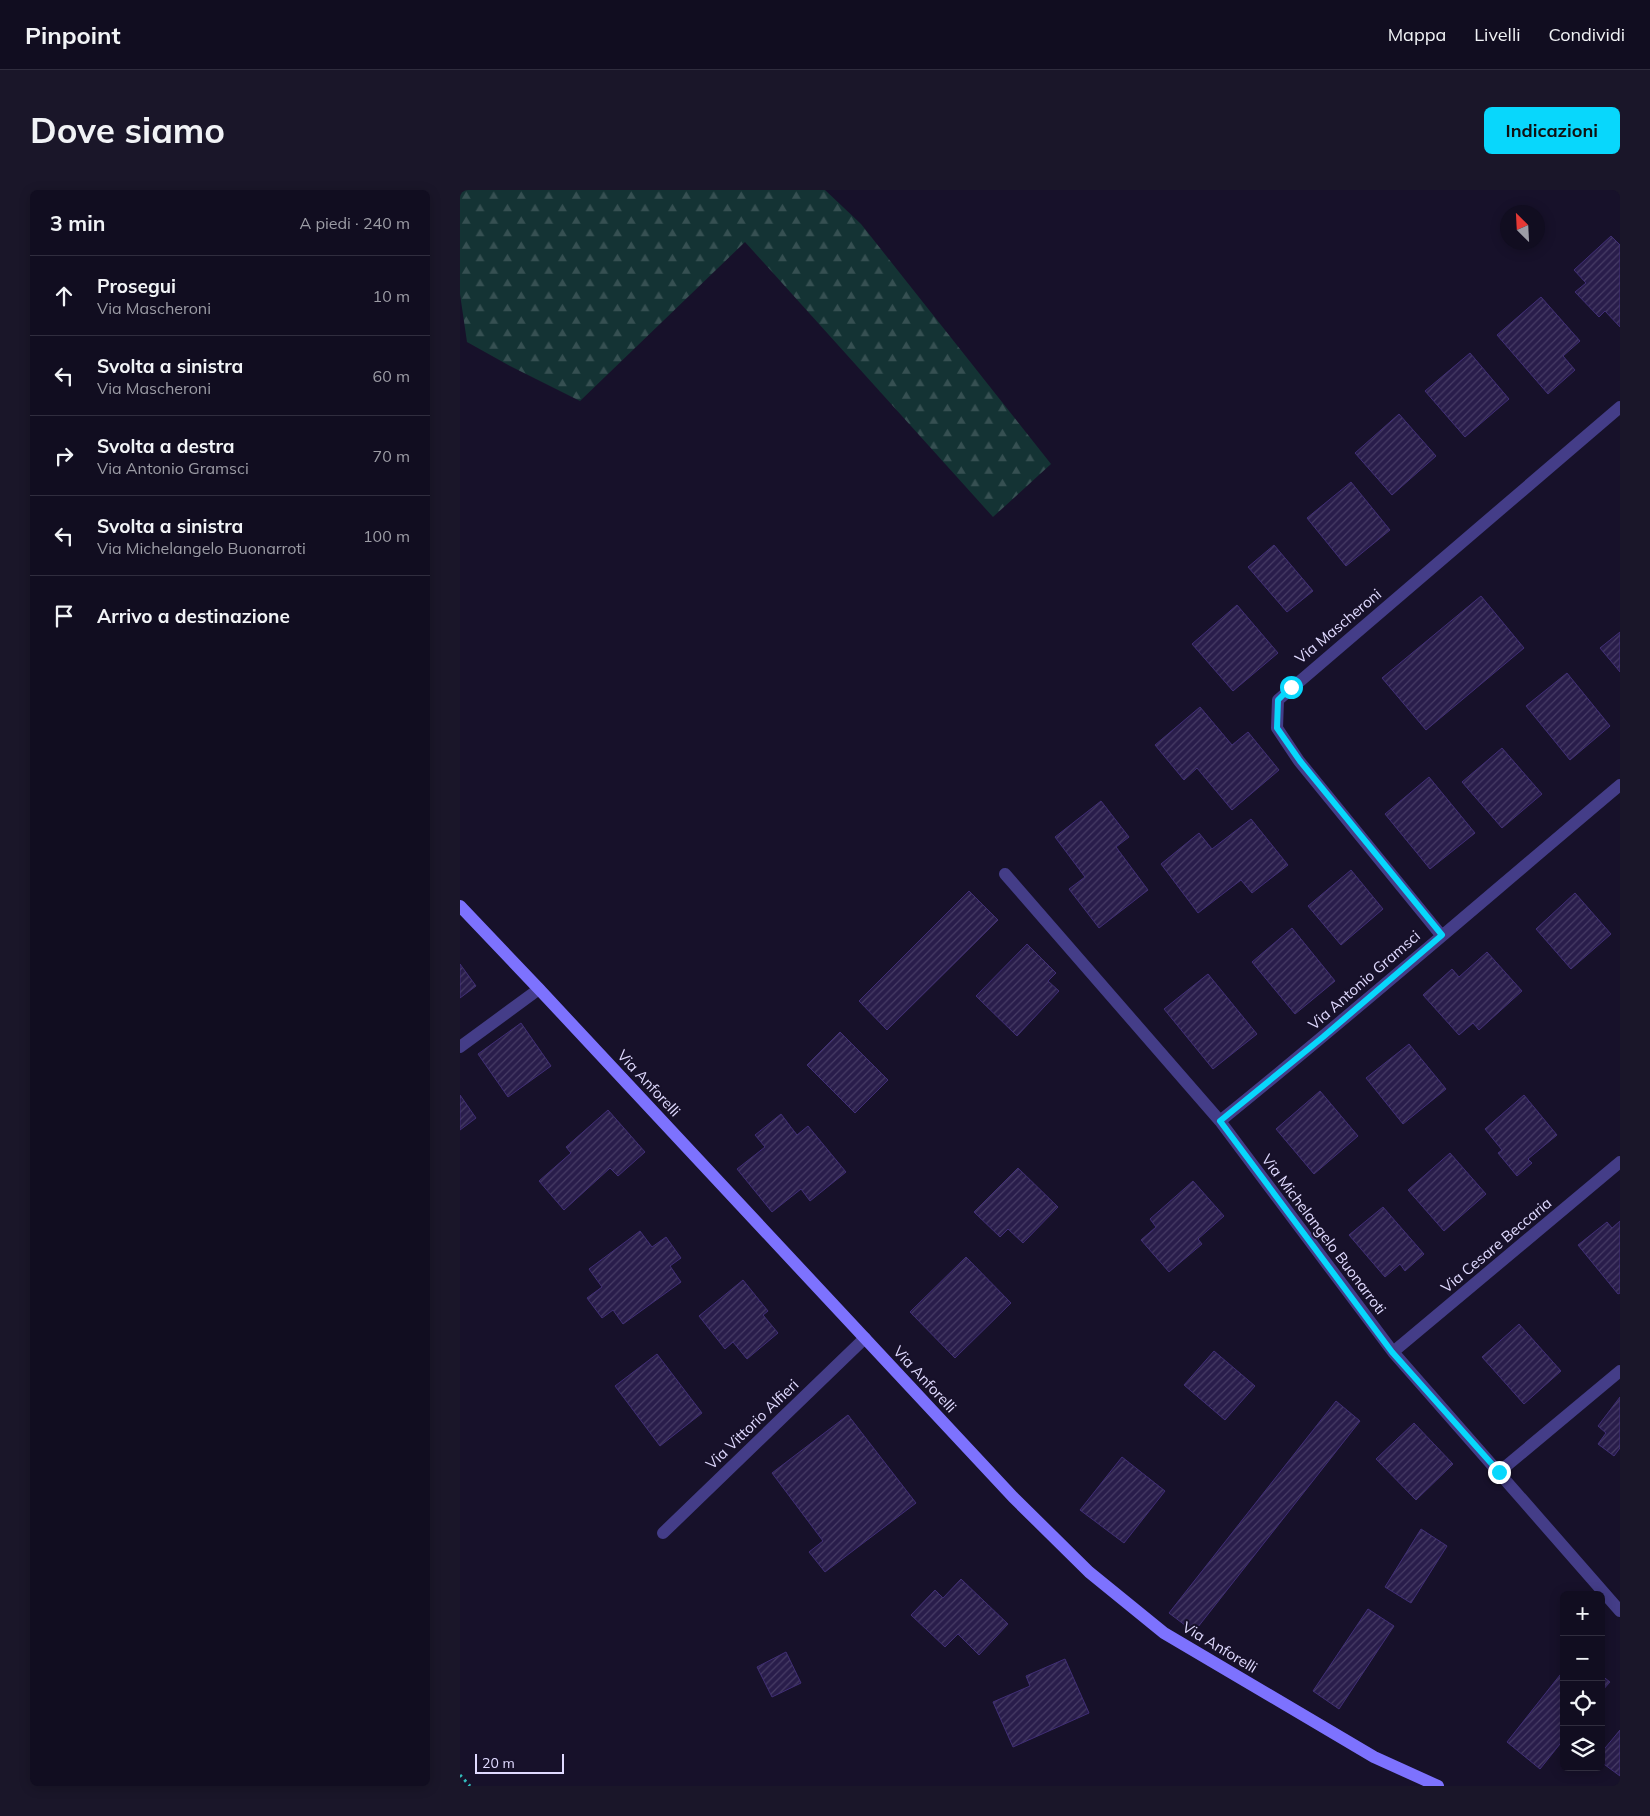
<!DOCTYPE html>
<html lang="it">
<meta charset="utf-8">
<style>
body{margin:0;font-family:Mulish,sans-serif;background:#1a1629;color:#f1f3f6}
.controls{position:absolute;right:15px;bottom:15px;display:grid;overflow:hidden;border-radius:8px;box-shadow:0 2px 12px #0003}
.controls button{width:45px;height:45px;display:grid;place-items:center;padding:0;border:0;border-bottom:1px solid #302d3e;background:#110d20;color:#f1f3f6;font:25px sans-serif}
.compass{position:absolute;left:1040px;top:15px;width:45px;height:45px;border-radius:50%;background:#110d20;box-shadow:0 2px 12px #0003;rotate:336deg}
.scale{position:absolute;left:15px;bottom:12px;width:89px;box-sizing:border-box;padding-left:5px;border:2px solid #e0daff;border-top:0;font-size:14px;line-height:18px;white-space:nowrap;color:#e0daff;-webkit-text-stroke:4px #17112a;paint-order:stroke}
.stop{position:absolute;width:15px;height:15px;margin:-11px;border:4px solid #08d7fc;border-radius:50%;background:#fff}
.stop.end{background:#08d7fc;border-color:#fff;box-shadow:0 1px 5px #0008}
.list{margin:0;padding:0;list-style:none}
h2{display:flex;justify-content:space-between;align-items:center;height:65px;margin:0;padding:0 20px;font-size:21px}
h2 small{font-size:16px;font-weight:400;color:#9c9ca5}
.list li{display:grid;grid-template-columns:32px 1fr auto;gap:15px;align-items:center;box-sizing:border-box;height:80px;padding:0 20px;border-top:1px solid #302d3e}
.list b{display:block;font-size:19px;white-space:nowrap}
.list p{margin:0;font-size:16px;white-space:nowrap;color:#9c9ca5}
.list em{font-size:16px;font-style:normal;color:#9c9ca5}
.icon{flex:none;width:28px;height:28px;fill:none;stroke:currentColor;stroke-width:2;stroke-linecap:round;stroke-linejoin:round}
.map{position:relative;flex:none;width:1160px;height:1596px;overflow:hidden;border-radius:8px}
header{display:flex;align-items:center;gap:30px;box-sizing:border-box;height:70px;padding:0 25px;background:#110d20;border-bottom:1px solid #302d3e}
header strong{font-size:24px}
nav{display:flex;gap:28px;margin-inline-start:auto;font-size:18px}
.intro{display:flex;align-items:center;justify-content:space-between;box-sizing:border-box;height:120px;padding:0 30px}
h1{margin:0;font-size:35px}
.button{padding:12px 22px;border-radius:8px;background:#08d7fc;color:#111;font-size:18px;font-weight:700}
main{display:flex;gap:30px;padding:0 30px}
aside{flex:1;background:#110d20;border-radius:8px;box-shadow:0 2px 12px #0003}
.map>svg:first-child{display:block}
.forest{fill:url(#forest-firs)}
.building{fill:url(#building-hatch);stroke:#412f76}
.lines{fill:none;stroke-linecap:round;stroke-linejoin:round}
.path{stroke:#32bbba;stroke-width:3;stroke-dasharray:2.5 4;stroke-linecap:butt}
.lane{stroke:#443d88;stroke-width:12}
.street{stroke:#443d88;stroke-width:12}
.secondary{stroke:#7d72fe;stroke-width:12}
.route{stroke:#08d7fc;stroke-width:6}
.labels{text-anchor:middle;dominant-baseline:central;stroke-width:4;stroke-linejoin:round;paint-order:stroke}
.street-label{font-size:15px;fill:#e0daff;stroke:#17112a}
</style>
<header>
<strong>Pinpoint</strong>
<nav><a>Mappa</a><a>Livelli</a><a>Condividi</a></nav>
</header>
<div class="intro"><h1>Dove siamo</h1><a class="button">Indicazioni</a></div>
<main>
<aside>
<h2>3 min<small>A piedi · 240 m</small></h2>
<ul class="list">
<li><svg class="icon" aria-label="ahead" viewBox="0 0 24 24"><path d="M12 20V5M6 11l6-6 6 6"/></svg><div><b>Prosegui</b><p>Via Mascheroni</p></div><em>10 m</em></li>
<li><svg class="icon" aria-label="left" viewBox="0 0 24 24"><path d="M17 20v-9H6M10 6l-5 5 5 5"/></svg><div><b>Svolta a sinistra</b><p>Via Mascheroni</p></div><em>60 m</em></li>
<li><svg class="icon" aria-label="right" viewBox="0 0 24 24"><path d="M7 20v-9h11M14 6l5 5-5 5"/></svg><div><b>Svolta a destra</b><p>Via Antonio Gramsci</p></div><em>70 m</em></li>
<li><svg class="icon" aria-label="left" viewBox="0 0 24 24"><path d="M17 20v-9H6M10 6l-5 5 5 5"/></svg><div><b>Svolta a sinistra</b><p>Via Michelangelo Buonarroti</p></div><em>100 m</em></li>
<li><svg class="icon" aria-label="arrive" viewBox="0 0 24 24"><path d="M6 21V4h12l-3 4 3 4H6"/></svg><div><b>Arrivo a destinazione</b></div></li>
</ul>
</aside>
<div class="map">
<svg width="1160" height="1596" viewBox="0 0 1160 1596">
<defs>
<pattern id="forest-firs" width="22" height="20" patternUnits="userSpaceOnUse" patternTransform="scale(1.25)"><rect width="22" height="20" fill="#143334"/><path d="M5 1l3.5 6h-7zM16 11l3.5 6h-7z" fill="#365052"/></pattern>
<pattern id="building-hatch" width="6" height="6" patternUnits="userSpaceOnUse" patternTransform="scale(1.25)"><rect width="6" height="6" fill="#291d4b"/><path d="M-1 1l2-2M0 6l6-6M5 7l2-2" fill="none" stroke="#483d66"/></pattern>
</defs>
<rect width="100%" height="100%" fill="#17112a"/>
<path class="forest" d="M0,0H365L401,34L591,274L533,327L285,52L120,211L50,176L7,152L0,104Z"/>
<path class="building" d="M1151,46L1160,55V137L1145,121L1139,127L1115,102L1126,93L1114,80Z
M1081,107L1120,151L1103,166L1115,180L1088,204L1037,145Z
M1010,163L1049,209L1005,247L965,201Z
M939,224L976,266L932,305L895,263Z
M891,292L930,340L886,376L847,328Z
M814,355L853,401L827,422L788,377Z
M1021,406L1064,458L966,540L922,488Z
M777,415L818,463L773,501L732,454Z
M1160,442V482L1140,458Z
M1107,483L1150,536L1110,570L1066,516Z
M740,517L772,555L788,542L819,580L772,620L737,578L724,590L695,555Z
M1042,558L1082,604L1042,638L1002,592Z
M969,587L1015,643L970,679L925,624Z
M641,611L669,647L656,657L688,700L639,738L609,699L625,687L595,647Z
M791,629L828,675L792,703L781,690L738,723L701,674L739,643L752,659Z
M891,680L923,719L881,755L848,716Z
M509,701L538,730L427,840L399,811Z
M1115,703L1151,744L1111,779L1076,739Z
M832,738L875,791L835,824L792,772Z
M567,754L596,783L588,791L599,801L557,846L516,806Z
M1027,762L1062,801L1019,840L1013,833L999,845L963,805L992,779L999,787Z
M0,774L16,796L0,808Z
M748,784L797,844L753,879L704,819Z
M61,833L91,876L48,907L18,864Z
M380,842L428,890L395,923L347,875Z
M949,854L986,899L943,934L906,888Z
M860,901L898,946L854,984L816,939Z
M0,905L16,928L0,940Z
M1064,905L1097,945L1068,969L1072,973L1057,986L1038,963L1042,960L1025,939Z
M148,920L185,962L158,986L150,978L104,1020L79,991L111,963L106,957Z
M321,924L337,945L348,936L386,982L350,1011L341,999L312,1022L277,979L305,957L295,945Z
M990,963L1026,1004L984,1041L948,1000Z
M558,978L598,1017L563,1053L548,1039L540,1047L514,1022Z
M733,991L764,1026L738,1049L742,1054L709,1082L681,1050L696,1037L690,1029Z
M923,1017L964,1064L945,1081L940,1074L925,1087L889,1045Z
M1160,1031V1103L1158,1104L1118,1055L1147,1032L1152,1038Z
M180,1041L192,1057L206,1047L221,1068L210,1076L221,1092L163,1134L153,1120L142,1128L127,1108L142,1097L129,1079Z
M506,1067L551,1113L495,1168L450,1122Z
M283,1090L308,1121L303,1125L318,1143L287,1169L273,1152L265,1159L239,1126Z
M1059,1134L1101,1181L1064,1214L1022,1167Z
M754,1161L795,1196L765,1230L724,1195Z
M197,1164L242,1223L200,1256L155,1196Z
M1160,1207V1258L1154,1266L1138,1254L1146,1243L1138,1236Z
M876,1211L900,1231L734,1442L709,1423Z
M388,1225L456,1313L365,1382L349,1362L363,1351L312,1283Z
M954,1233L993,1274L956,1310L916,1269Z
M662,1267L705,1301L664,1353L620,1320Z
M961,1339L987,1356L951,1413L925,1397Z
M501,1389L548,1434L519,1465L498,1444L485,1457L451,1425L475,1400L483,1408Z
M908,1419L934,1436L879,1519L853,1501Z
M326,1462L341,1493L312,1507L297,1477Z
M605,1469L629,1523L553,1557L533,1512L570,1496L566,1486Z
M1104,1480V1549L1080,1579L1047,1552Z
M1141,1485L1150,1492L1141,1502Z
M1160,1540V1586L1141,1572V1563Z"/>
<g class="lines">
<path class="path" d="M0,1585L10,1596"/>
<path class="lane" d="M1039,1282L1160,1181
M203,1343L405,1148"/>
<path class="street" d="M545,684L760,931L933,1162L1160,1421
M981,745L839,571L817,538L818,510L1160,217
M0,857L79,799
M760,931C895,822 1027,707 1160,595
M933,1162L1160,972"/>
<path class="secondary" d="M0,716L79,799L553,1307L629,1382L704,1443L914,1567L978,1596"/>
</g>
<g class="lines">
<path class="route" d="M831,497L818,510L817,538L840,571L982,745L863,847L760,931L932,1162L1039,1282"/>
</g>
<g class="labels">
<g class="street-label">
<text transform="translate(878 436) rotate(-40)">Via Mascheroni</text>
<text transform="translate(904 790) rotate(-41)">Via Antonio Gramsci</text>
<text transform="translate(189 893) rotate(47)">Via Anforelli</text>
<text transform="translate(864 1044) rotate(53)">Via Michelangelo Buonarroti</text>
<text transform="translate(1036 1055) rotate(-40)">Via Cesare Beccaria</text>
<text transform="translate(465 1189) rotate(47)">Via Anforelli</text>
<text transform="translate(292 1234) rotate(-44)">Via Vittorio Alfieri</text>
<text transform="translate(760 1457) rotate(31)">Via Anforelli</text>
</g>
</g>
</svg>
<div class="controls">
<button>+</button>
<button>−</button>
<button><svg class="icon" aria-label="locate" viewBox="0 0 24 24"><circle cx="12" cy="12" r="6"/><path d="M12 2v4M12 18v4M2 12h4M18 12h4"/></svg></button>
<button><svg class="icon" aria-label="layers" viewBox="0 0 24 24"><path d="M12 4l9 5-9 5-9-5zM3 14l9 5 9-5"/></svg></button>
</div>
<svg class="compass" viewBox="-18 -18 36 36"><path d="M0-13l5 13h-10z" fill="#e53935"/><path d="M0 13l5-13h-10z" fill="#9c9ca5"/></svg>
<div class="scale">20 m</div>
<div class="stop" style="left:831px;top:497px"></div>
<div class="stop end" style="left:1039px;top:1282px"></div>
</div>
</main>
